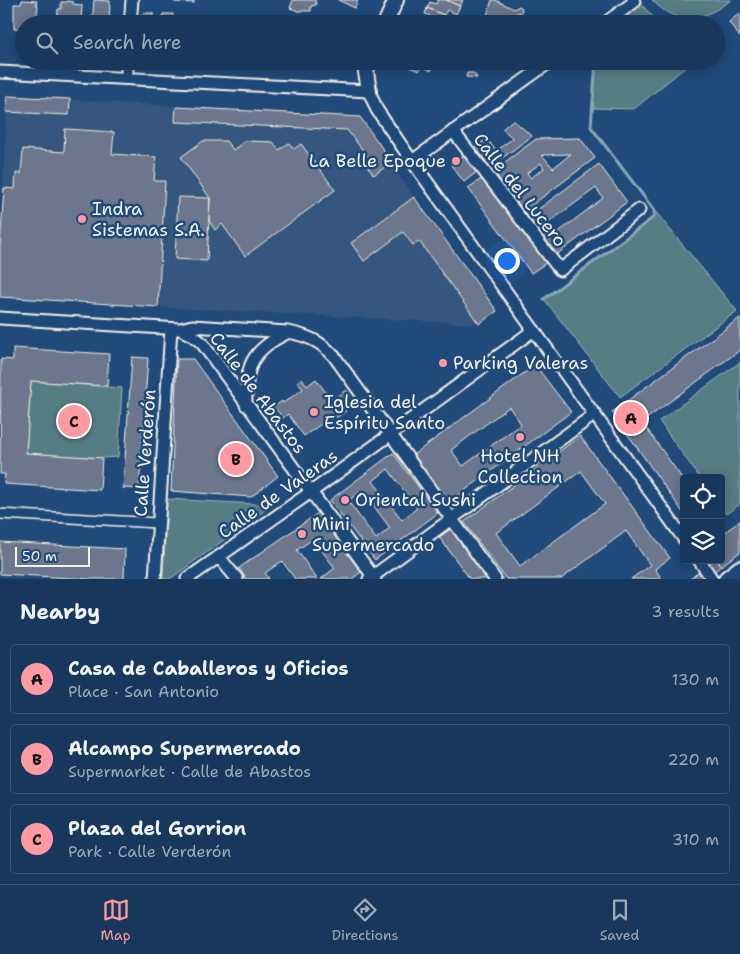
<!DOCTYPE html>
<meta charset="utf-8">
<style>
body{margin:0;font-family:"Shantell Sans",sans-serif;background:#203f62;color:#f1f3f6}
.controls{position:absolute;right:15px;bottom:15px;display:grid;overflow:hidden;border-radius:5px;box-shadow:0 2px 12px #0003}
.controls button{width:45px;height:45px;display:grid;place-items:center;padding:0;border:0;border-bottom:1px solid #365272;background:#17385c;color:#f1f3f6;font:25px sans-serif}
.scale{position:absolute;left:15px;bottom:12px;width:75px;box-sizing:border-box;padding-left:5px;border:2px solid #f4f1e8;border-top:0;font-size:14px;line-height:18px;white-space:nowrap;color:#f4f1e8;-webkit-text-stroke:4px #1f4a7a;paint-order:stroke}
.you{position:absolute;left:506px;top:260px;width:18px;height:18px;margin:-12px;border:4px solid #fff;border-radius:50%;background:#1a73e8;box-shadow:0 0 0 8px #1a73e833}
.badge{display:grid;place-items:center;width:32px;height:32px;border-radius:50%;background:#ff9aa2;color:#111;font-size:16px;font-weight:700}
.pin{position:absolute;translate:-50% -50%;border:2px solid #fff;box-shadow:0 1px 5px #0006}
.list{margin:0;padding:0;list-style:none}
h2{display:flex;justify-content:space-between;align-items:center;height:65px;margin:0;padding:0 20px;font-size:21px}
h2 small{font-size:16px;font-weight:400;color:#9eacbb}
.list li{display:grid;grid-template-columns:32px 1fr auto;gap:15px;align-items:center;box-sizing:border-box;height:70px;margin:0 10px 10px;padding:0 10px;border:1px solid #365272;border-radius:5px}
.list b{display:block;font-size:19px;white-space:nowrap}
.list p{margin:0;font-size:16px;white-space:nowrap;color:#9eacbb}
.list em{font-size:16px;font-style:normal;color:#9eacbb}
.icon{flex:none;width:28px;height:28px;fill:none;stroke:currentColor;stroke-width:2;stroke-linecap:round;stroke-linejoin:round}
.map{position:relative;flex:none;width:740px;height:579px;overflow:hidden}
.search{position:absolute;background:#17385c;box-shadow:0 2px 12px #0003;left:15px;right:15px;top:15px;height:55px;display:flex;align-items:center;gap:12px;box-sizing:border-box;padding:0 18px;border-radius:28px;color:#9eacbb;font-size:19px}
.sheet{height:305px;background:#17385c}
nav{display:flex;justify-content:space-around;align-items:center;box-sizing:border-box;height:70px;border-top:1px solid #365272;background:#17385c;font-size:14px;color:#9eacbb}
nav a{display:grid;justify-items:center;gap:2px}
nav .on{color:#ff9aa2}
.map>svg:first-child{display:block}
.built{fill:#36577f}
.green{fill:#547d84;stroke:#a4b7b6}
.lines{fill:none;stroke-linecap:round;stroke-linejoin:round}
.stream{stroke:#88a7bb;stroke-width:3}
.building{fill:#6c768c;stroke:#f4f1e8;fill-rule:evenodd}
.pedestrian-casing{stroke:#f4f1e8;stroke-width:12}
.minor-casing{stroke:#f4f1e8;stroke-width:15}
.tertiary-casing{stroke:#f4f1e8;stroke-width:18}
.secondary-casing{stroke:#f4f1e8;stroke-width:20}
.pedestrian{stroke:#1f4a7a;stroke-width:9}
.minor{stroke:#1f4a7a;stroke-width:11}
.tertiary{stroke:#1f4a7a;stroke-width:14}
.secondary{stroke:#1f4a7a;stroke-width:16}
.poi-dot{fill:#ff9aa2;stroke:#1f4a7a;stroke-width:2}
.labels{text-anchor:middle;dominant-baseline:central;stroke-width:5;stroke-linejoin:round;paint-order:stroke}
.poi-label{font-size:18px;fill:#f4f1e8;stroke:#1f4a7a;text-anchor:start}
.street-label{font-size:18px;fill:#f4f1e8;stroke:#1f4a7a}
</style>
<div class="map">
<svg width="740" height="579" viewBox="0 0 740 579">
<rect width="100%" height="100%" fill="#1f4a7a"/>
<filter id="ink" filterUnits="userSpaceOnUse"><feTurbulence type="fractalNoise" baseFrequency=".02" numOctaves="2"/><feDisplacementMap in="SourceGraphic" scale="10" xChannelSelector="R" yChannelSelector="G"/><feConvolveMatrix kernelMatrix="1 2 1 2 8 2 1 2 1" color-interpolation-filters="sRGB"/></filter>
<g filter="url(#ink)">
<path class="built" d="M7,96L360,117L414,197L497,311L479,324L158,307L0,297V248Z"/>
<path class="green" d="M652,0H731C702,21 679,28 652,0Z
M643,6L655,19L664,24H614L636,8Z
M596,61H693L634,109L593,108Z
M654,210L737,311L620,397L544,299L650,220L654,217Z
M740,362V504L726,514L721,507V478H700L659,421Z
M31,381L122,388L118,457L102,458L26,453Z
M167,499L272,505L170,579H163Z"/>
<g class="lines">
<path class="stream" d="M544,299L654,217V210L591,127L596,61"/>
</g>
<path class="building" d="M22,0L37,1L36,5H38L36,24H24V34H20L21,29H14V4H21Z
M94,0L110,1L109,24H92Z
M174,0H194V3L174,2Z
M293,0H315L316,5L311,6V11H298L290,8Z
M338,0H358L355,8Z
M438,0H446L460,6L456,14L447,10L444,15L427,8L430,2L436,4Z
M446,0H463L460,6Z
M495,0L514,9L519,6L522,8L521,13H516L512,24H503L485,17L487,15L492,0Z
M67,1L73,2V4L82,5L81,23L68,22V24H57L58,9H61V2H67Z
M427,8L444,15L442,21L450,24H427L430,16L425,14Z
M143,13H153V18L143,17Z
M740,13V37L729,22Z
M163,14H173V19L163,18Z
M208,16L227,17V21L208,20Z
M303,16L316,22L315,24L306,22L305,24H299Z
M290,61H319L316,67L290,66Z
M319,61H339L336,69L316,67Z
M403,61H435L431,71L422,66L419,71L402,64Z
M467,73H474L477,78L466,77Z
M7,96L70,99L69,115L6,112Z
M176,107L360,117L392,162L374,175L363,161L369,158L347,130L175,122Z
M513,120L532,136L490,167L475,147L487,139L496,151L513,138L502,129Z
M65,129L114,132L112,154L156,157L154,181H165L158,307L0,297V248L4,188L15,189L16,173L21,174L23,149L64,152Z
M580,138L595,158L524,211L493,171L536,139ZM571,154L553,168L542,155ZM541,163L544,168L531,178L527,173Z
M203,141H226L233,150L245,141L273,142L279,150L289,143L294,149L301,144L335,190L245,256L222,224L215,230L209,221L210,198L181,157Z
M465,154L478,171L464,182L451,165Z
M599,164L627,202L556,255L528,217ZM596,188L603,198L556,234L548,223Z
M483,178L546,263L531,273L468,188Z
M178,197L210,198L207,261L175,259Z
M414,197L497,311L479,324L419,241L413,245L403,232L364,261L351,243Z
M740,318V350L642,422L684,481V514L612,412Z
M13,348L109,354L107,386L31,381L26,453L102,458L100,490L4,484L5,474H0L1,359L13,360Z
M132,357L148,358L139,489L123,488Z
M177,359H193L278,476L251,497L171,491Z
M535,365L571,412L448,503L413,455ZM509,407L521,424L463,466L451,450Z
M302,378L307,386L316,379L332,401L346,390L350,394L339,402L346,411L336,418L334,415L304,436L288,414L274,425L271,421L280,414L274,407L282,401L283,403L303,389L297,382Z
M580,436L670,558L655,569L662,579H631L650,565L626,531L561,579H506L464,522ZM581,471L605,504L520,566L496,533Z
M393,453L438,513L375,560L330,500ZM388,469L417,508L402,520L373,481ZM362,490L390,528L376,539L348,501Z
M318,513L361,572L352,579H321L335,568L313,539L297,550L317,579H295L282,561L265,573L269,579H246L239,568Z
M740,521V552L721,566L717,560H721V535Z
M451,529L488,579H470L439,537Z
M0,542L125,549L124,579H89L0,574Z
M714,560H717L721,566L705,579H690Z"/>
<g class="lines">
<g class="pedestrian-casing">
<path id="pedestrian" d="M0,514L157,523"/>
</g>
<g class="minor-casing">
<path id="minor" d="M130,24L132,0
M604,24L634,2L633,0
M127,71V61
M0,72L369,91L377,110L412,161L684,539
M453,131L560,270L639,210
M412,161L551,61
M0,318L180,329L192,326L288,332C308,336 320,341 334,356L495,579
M180,329L192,335L202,343L375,579
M246,405C245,367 251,350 287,333
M219,557L237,579
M699,560L712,579
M155,579L171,329
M187,579L318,487L534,330
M369,579L595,414"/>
</g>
<g class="tertiary-casing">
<path id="tertiary" d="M385,24L396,0
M369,61L366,72L369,91"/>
</g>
<g class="secondary-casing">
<path id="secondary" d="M727,579L740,569"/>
</g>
<use href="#pedestrian" class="pedestrian"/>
<use href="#minor" class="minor"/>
<use href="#tertiary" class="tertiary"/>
<use href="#secondary" class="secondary"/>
</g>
</g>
<g class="poi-dot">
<circle cx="456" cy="161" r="5"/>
<circle cx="82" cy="219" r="5"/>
<circle cx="443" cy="363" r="5"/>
<circle cx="314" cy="412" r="5"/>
<circle cx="520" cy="437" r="5"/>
<circle cx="345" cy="500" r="5"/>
<circle cx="302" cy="534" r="5"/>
</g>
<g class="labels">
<g class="poi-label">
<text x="446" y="161" text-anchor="end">La Belle Epoque</text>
<text x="92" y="209">Indra<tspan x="92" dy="21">Sistemas S.A.</tspan></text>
<text x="453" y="363">Parking Valeras</text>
<text x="324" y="402">Iglesia del<tspan x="324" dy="21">Espíritu Santo</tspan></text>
<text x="520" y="456" text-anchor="middle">Hotel NH<tspan x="520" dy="21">Collection</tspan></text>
<text x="355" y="500">Oriental Sushi</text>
<text x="312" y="524">Mini<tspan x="312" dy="21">Supermercado</tspan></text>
</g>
<g class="street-label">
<text transform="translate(520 190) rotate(52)">Calle del Lucero</text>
<text transform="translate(258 393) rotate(53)">Calle de Abastos</text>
<text transform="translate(145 453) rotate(-86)">Calle Verderón</text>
<text transform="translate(278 494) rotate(-35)">Calle de Valeras</text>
</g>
</g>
</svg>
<div class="controls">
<button><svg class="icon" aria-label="locate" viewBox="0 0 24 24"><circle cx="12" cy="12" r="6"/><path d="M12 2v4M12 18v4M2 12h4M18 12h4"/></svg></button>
<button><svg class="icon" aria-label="layers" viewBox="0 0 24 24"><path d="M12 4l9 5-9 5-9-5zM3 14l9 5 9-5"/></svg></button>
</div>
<div class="scale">50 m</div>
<div class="you"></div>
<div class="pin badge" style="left:631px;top:418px">A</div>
<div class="pin badge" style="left:236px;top:459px">B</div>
<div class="pin badge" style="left:74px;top:421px">C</div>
<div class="search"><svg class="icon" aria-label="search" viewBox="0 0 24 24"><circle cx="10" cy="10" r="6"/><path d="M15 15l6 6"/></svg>Search here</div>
</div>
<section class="sheet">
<h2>Nearby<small>3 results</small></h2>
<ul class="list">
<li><span class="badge">A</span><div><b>Casa de Caballeros y Oficios</b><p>Place · San Antonio</p></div><em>130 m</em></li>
<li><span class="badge">B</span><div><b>Alcampo Supermercado</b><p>Supermarket · Calle de Abastos</p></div><em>220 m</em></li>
<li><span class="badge">C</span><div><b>Plaza del Gorrion</b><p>Park · Calle Verderón</p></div><em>310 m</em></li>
</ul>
</section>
<nav>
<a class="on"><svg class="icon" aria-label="map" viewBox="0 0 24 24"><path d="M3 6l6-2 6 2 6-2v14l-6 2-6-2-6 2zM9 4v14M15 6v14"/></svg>Map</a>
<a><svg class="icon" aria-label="directions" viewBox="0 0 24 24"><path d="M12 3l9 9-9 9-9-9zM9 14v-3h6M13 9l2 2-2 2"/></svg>Directions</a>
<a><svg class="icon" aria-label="saved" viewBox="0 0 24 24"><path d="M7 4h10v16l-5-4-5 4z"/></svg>Saved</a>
</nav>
